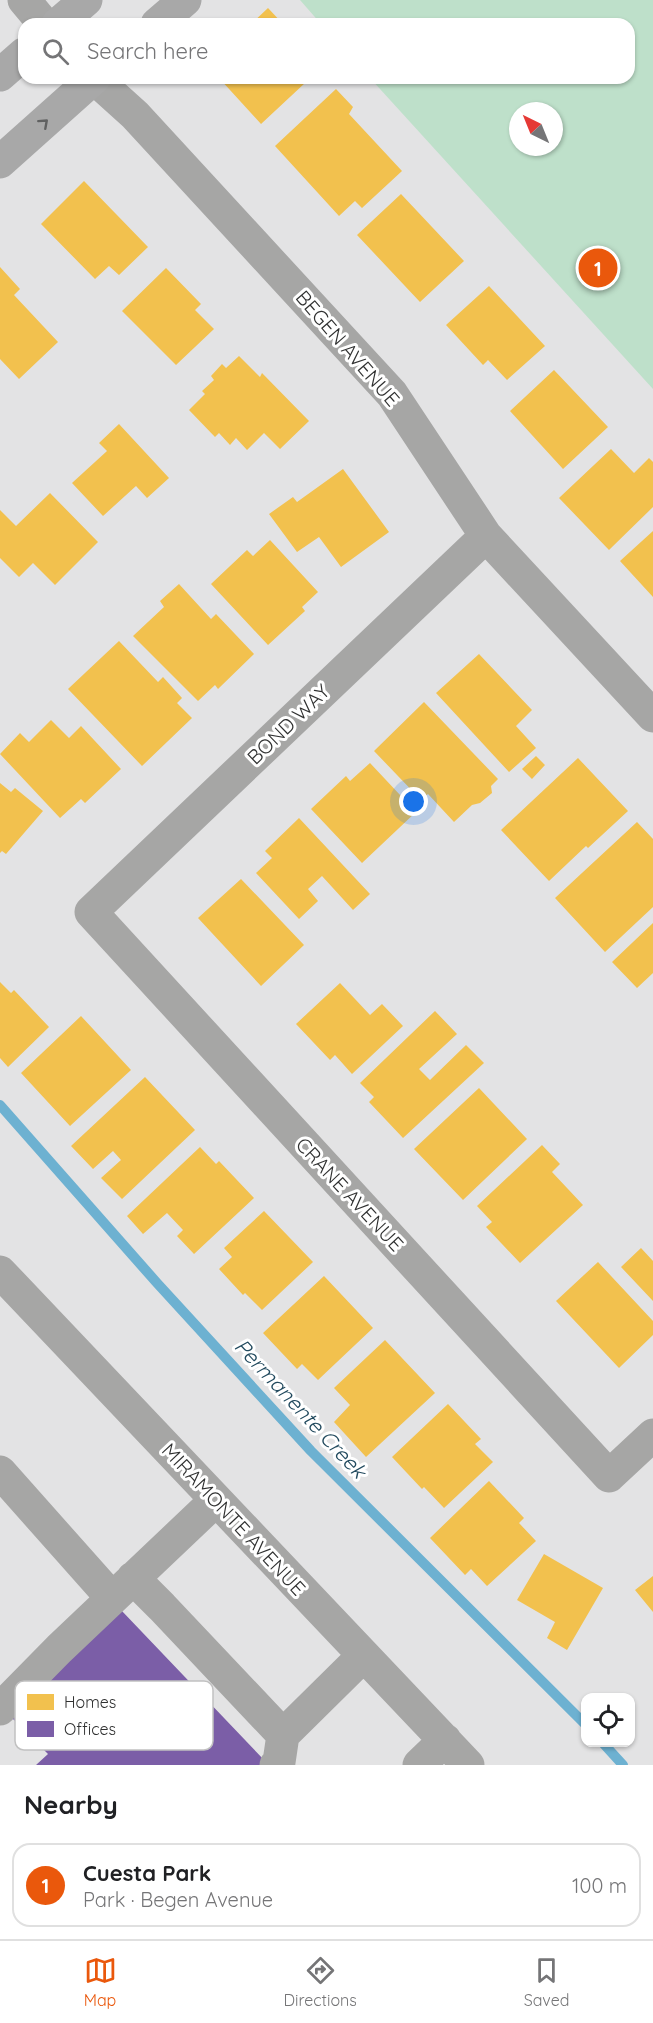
<!DOCTYPE html>
<meta charset="utf-8">
<style>
body{margin:0;font-family:Quicksand,sans-serif;background:#f6f6f6;color:#202124}
.controls{position:absolute;right:18px;bottom:18px;display:grid;overflow:hidden;border-radius:12px;box-shadow:0 2px 4px #0004}
.controls button{width:54px;height:54px;display:grid;place-items:center;padding:0;border:0;border-bottom:2px solid #e0e0e0;background:#fff;color:#202124;font:30px sans-serif}
.compass{position:absolute;left:509px;top:102px;width:54px;height:54px;border-radius:50%;background:#fff;box-shadow:0 2px 4px #0004;rotate:317deg}
.you{position:absolute;left:414px;top:802px;width:21px;height:21px;margin:-15px;border:4px solid #fff;border-radius:50%;background:#1a73e8;box-shadow:0 0 0 9px #1a73e833}
.badge{display:grid;place-items:center;width:39px;height:39px;border-radius:50%;background:#ea580c;color:#fff;font-size:20px;font-weight:700}
.pin{position:absolute;translate:-50% -50%;border:3px solid #fff;box-shadow:0 2px 6px #0006}
.list{margin:0;padding:0;list-style:none}
h2{display:flex;justify-content:space-between;align-items:center;height:78px;margin:0;padding:0 24px;font-size:26px}
h2 small{font-size:20px;font-weight:400;color:#757577}
.list li{display:grid;grid-template-columns:39px 1fr auto;gap:18px;align-items:center;box-sizing:border-box;height:84px;margin:0 12px 12px;padding:0 12px;border:2px solid #e0e0e0;border-radius:18px}
.list b{display:block;font-size:22px;white-space:nowrap}
.list p{margin:0;font-size:20px;white-space:nowrap;color:#757577}
.list em{font-size:20px;font-style:normal;color:#757577}
.icon{flex:none;width:33px;height:33px;fill:none;stroke:currentColor;stroke-width:2;stroke-linecap:round;stroke-linejoin:round}
.map{position:relative;flex:none;width:653px;height:1765px;overflow:hidden}
.search{position:absolute;background:#fff;box-shadow:0 2px 4px #0004;left:18px;right:18px;top:18px;height:66px;display:flex;align-items:center;gap:15px;box-sizing:border-box;padding:0 21px;border-radius:18px;color:#757577;font-size:22px}
.sheet{height:174px;background:#fff}
nav{display:flex;justify-content:space-around;align-items:center;box-sizing:border-box;height:84px;border-top:2px solid #e0e0e0;background:#fff;font-size:16px;color:#757577}
nav a{display:grid;justify-items:center;gap:3px}
nav .on{color:#ea580c}
.map>svg:first-child{display:block}
.green{fill:#bee0ca;fill-rule:evenodd}
.homes{fill:#f2c14e}
.offices{fill:#7b5ea7}
.lines{fill:none;stroke-linecap:round;stroke-linejoin:round}
.stream{stroke:#6db1d1;stroke-width:10}
.minor{stroke:#a6a6a5;stroke-width:33}
.major{stroke:#a8a8a8;stroke-width:33}
.oneway{stroke:#606161}
.labels{text-anchor:middle;dominant-baseline:central;stroke-width:6;stroke-linejoin:round;paint-order:stroke}
.street-label{font-size:20px;fill:#303131;stroke:#fff}
.water-label{font-size:21px;font-style:italic;fill:#224a5e;stroke:#fff}
.key{fill:#fff;stroke:#c1c1c1;stroke-width:1.5}
.key-label{font-size:16px;fill:#303131}
</style>
<div class="map">
<svg width="653" height="1765" viewBox="0 0 653 1765">
<rect width="100%" height="100%" fill="#e3e3e4"/>
<path class="green" d="M300,0H653V389L370,78H629V24H321ZM518,111H554V147H518Z"/>
<path class="homes" d="M268,8L283,24H251Z
M219,78H300L305,83L261,124Z
M336,89L353,107L349,114L402,171L362,208L355,201L339,216L275,146Z
M84,181L148,247L119,275L109,266L95,279L41,224Z
M401,194L464,261L420,302L357,235Z
M0,267L20,289L14,295L58,342L19,379L0,359Z
M166,268L201,304L195,310L214,329L176,365L122,311Z
M489,286L545,346L507,380L488,360L483,365L446,325Z
M239,356L260,377L262,373L309,421L280,449L264,433L247,450L236,438L230,445L219,433L215,437L189,410L205,394L202,391L214,380L211,376L222,364L226,368Z
M554,370L608,427L563,469L510,411Z
M119,424L169,478L147,498L136,486L103,516L72,483L107,451L99,443Z
M611,449L634,473L649,458L653,462V507L609,550L559,498Z
M343,469L389,532L341,567L319,537L297,552L269,514L293,497L297,502Z
M50,493L98,542L55,585L33,563L19,577L0,558V510L16,526Z
M653,531V597L620,561Z
M270,540L318,592L302,607L305,611L268,645L211,584L247,550L253,556Z
M179,584L211,619L216,614L254,654L218,689L215,685L198,701L133,636L164,607L160,601Z
M119,641L158,682L163,677L182,698L177,703L192,718L142,766L68,689Z
M479,654L532,710L516,726L536,748L509,772L436,693Z
M424,702L498,779L491,786L492,793L480,803L472,805L454,822L428,794L421,800L374,751Z
M51,720L69,738L81,726L121,769L85,803L81,799L60,818L0,754L20,733L29,742Z
M536,756L545,765L532,779L522,769Z
M578,758L628,811L588,848L586,846L549,881L501,830Z
M370,763L416,812L362,863L311,809L346,776L350,781Z
M0,783L11,792L15,788L43,811L6,854L2,851L0,853Z
M299,818L370,894L353,910L322,876L308,889L318,901L299,919L256,873L272,858L265,851Z
M637,822L653,839V907L605,952L555,898Z
M241,879L304,945L261,986L198,918Z
M653,923V973L637,988L612,962Z
M0,982L11,993L14,990L49,1027L8,1067L0,1058Z
M340,983L370,1015L382,1004L403,1026L352,1074L335,1055L330,1060L296,1024Z
M435,1011L457,1034L419,1069L430,1080L466,1045L484,1063L403,1138L369,1102L374,1097L360,1083Z
M81,1016L131,1070L70,1126L21,1073Z
M145,1077L195,1130L122,1199L101,1178L121,1160L113,1151L93,1169L71,1146Z
M479,1088L527,1139L463,1200L414,1149Z
M542,1145L560,1164L552,1172L583,1205L520,1263L486,1227L492,1222L477,1206Z
M200,1147L216,1164L219,1161L254,1198L194,1254L177,1236L183,1230L167,1213L143,1234L127,1216Z
M264,1211L313,1262L262,1310L245,1293L243,1295L219,1269L232,1257L224,1248Z
M641,1248L653,1261V1301L621,1267Z
M598,1262L653,1321V1335L619,1368L556,1301Z
M324,1276L373,1328L318,1380L302,1364L297,1369L263,1333Z
M385,1340L435,1393L366,1457L334,1422L350,1405L334,1388Z
M448,1404L481,1439L475,1444L493,1462L444,1508L424,1487L422,1489L392,1457Z
M489,1481L524,1518L519,1523L536,1541L487,1586L471,1569L465,1575L430,1538Z
M544,1554L603,1588L567,1650L547,1638L555,1622L517,1600Z
M653,1576V1612L635,1590Z"/>
<path class="offices" d="M121,1610L265,1761L262,1765H36L48,1754L8,1714Z"/>
<g class="lines">
<path class="stream" d="M0,1105L157,1283L311,1451L586,1725
M602,1742L623,1765"/>
<path class="minor" d="M24,0L44,24
M94,78L135,115L392,394L486,536L653,716
M486,536L91,912L609,1476L653,1435
M0,1272L468,1765
M0,1472L112,1598
M133,1578L162,1607L283,1735L363,1656
M0,1709L59,1649L216,1500
M276,1765L279,1762L283,1735
M419,1765L445,1740"/>
<path class="major" d="M58,24L86,0
M157,24L185,0
M0,75L24,54
M0,162L94,78"/>
</g>
<defs><path id="oneway-chevron" d="M-2-3.5L2.5 0L-2 3.5" fill="none" stroke-width="1.6" stroke-linecap="round" stroke-linejoin="round" transform="scale(1.5)"/></defs>
<use class="oneway" href="#oneway-chevron" transform="translate(44 123) rotate(-42)"/>
<g class="labels">
<g class="street-label">
<text transform="translate(348 348) rotate(49)">BEGEN AVENUE</text>
<text transform="translate(288 724) rotate(-44)">BOND WAY</text>
<text transform="translate(350 1194) rotate(47)">CRANE AVENUE</text>
<text transform="translate(234 1519) rotate(47)">MIRAMONTE AVENUE</text>
</g>
<g class="water-label">
<text transform="translate(301 1408) rotate(47)">Permanente Creek</text>
</g>
</g>
<rect x="15" y="1681" width="198" height="69" rx="9" class="key"/>
<rect x="27" y="1694" width="27" height="16" fill="#f2c14e"/>
<rect x="27" y="1721" width="27" height="16" fill="#7b5ea7"/>
<g class="key-label">
<text x="64" y="1708">Homes</text>
<text x="64" y="1735">Offices</text>
</g>
</svg>
<div class="controls">
<button><svg class="icon" aria-label="locate" viewBox="0 0 24 24"><circle cx="12" cy="12" r="6"/><path d="M12 2v4M12 18v4M2 12h4M18 12h4"/></svg></button>
</div>
<svg class="compass" viewBox="-18 -18 36 36"><path d="M0-13l5 13h-10z" fill="#e53935"/><path d="M0 13l5-13h-10z" fill="#757577"/></svg>
<div class="you"></div>
<div class="pin badge" style="left:598px;top:268px">1</div>
<div class="search"><svg class="icon" aria-label="search" viewBox="0 0 24 24"><circle cx="10" cy="10" r="6"/><path d="M15 15l6 6"/></svg>Search here</div>
</div>
<section class="sheet">
<h2>Nearby<small></small></h2>
<ul class="list">
<li><span class="badge">1</span><div><b>Cuesta Park</b><p>Park · Begen Avenue</p></div><em>100 m</em></li>
</ul>
</section>
<nav>
<a class="on"><svg class="icon" aria-label="map" viewBox="0 0 24 24"><path d="M3 6l6-2 6 2 6-2v14l-6 2-6-2-6 2zM9 4v14M15 6v14"/></svg>Map</a>
<a><svg class="icon" aria-label="directions" viewBox="0 0 24 24"><path d="M12 3l9 9-9 9-9-9zM9 14v-3h6M13 9l2 2-2 2"/></svg>Directions</a>
<a><svg class="icon" aria-label="saved" viewBox="0 0 24 24"><path d="M7 4h10v16l-5-4-5 4z"/></svg>Saved</a>
</nav>
